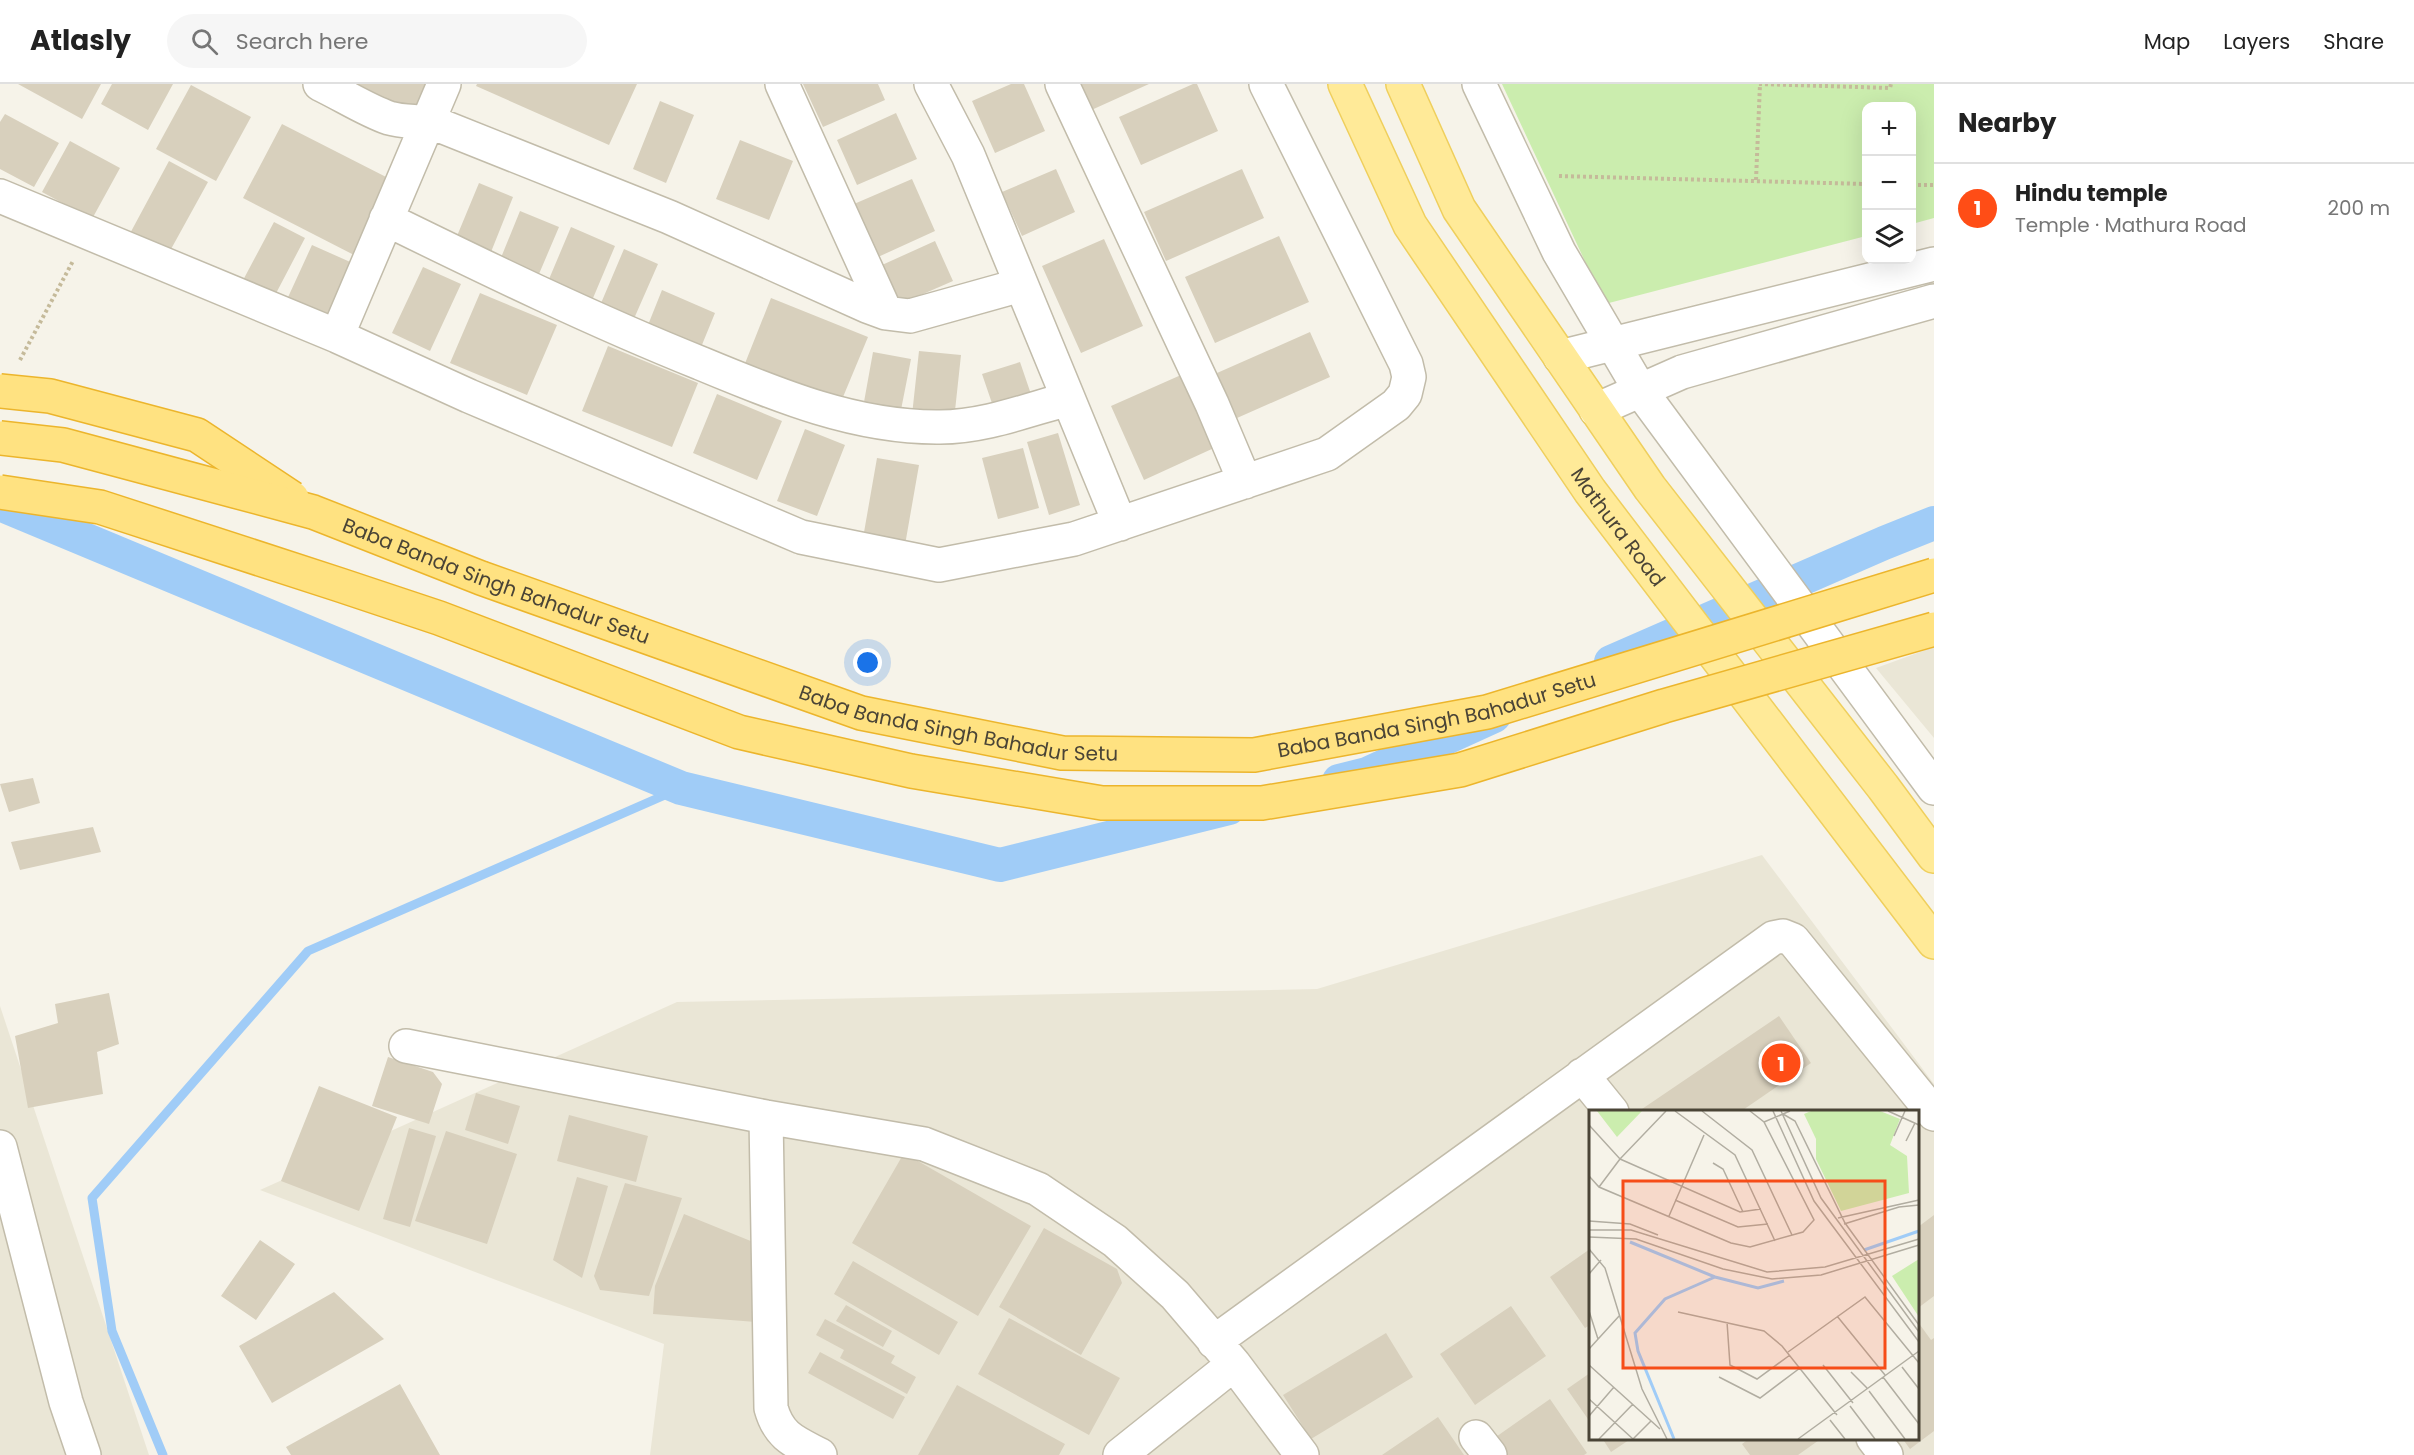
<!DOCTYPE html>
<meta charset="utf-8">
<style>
body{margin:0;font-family:Poppins,sans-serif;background:#f6f6f6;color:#222}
.controls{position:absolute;right:18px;top:18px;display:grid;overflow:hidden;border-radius:12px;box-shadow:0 6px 24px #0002}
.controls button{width:54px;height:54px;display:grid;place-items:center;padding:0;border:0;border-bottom:2px solid #e0e0e0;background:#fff;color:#222;font:30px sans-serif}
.you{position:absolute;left:868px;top:579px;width:21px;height:21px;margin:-15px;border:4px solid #fff;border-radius:50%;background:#1a73e8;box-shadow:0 0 0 9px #1a73e833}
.badge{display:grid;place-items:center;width:39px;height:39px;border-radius:50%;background:#ff4d16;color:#fff;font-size:20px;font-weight:700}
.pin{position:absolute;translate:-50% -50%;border:3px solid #fff;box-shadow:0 2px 6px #0006}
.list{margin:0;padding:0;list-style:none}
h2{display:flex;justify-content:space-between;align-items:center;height:78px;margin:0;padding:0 24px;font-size:26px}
h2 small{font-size:20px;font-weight:400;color:#767676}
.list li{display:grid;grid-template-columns:39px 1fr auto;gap:18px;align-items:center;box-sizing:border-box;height:90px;padding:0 24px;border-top:2px solid #e0e0e0}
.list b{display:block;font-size:22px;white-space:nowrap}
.list p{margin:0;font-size:20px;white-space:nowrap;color:#767676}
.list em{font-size:20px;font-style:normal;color:#767676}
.icon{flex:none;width:33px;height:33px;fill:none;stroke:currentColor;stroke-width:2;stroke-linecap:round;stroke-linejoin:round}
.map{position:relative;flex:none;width:1934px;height:1371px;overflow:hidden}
header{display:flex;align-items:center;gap:36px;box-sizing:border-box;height:84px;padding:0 30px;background:#fff;border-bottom:2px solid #e0e0e0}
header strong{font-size:28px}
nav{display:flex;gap:33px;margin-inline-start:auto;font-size:21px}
.search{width:420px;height:54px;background:#f6f6f6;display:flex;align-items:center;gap:15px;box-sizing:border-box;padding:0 21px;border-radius:33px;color:#767676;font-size:22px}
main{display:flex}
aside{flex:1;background:#fff}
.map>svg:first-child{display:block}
.residential{fill:#eae6d6;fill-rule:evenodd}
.green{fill:#cbedae}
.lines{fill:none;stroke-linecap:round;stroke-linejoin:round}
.stream{stroke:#a0ccf7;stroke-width:9}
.canal{stroke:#a0ccf7;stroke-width:34}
.building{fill:#d8d0bd}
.minor-casing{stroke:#c2bcaa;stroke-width:36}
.tertiary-casing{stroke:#c2bcaa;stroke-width:36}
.primary-casing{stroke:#efcf5d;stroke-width:36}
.path{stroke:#c5ba9a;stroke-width:4;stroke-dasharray:3 3;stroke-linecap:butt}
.minor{stroke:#fff;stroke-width:33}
.tertiary{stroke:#fff;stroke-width:33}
.primary{stroke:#ffea98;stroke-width:33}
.trunk-bridge-casing{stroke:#ecb52c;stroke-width:36;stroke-linecap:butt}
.trunk-bridge{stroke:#ffe281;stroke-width:33}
.labels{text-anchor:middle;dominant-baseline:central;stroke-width:6;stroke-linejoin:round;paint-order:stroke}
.street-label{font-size:20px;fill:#4a4436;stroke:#fff}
.inset-river{fill:none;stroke:#a0ccf7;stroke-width:3}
.inset-road{fill:none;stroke:#b1ada1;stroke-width:1.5}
.view{fill:#f64d18;fill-opacity:0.15;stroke:#f64d18;stroke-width:3}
.inset-edge{fill:none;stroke:#4a4436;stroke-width:3}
</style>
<header>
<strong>Atlasly</strong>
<div class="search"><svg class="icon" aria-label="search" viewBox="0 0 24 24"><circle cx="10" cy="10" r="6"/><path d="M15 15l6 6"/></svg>Search here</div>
<nav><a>Map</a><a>Layers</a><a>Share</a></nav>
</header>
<main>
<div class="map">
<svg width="1934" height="1371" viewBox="0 0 1934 1371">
<rect width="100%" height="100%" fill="#f6f3e9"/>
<path class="residential" d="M1934,563V654L1876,584Z
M1762,771L1934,1000V1371H650L664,1260L260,1106L677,918L1317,905ZM1590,1028H1918V1354H1590Z
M0,922L149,1371H0Z"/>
<path class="green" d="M1502,0H1934V134L1912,140V22H1866V152L1605,220Z"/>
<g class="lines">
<path class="stream" d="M163,1371L112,1247L92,1114L308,867L681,704"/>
<path class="canal" d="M0,420L681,704L1000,781L1229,724
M1611,578L1884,459L1934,439
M1339,697L1367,690L1494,632"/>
</g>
<path class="building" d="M18,0H101L82,35Z
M112,0H173L148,46L101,20Z
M349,0H433L414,35Z
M477,0H637L609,61L476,2Z
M803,0H878L885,16L823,43Z
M1011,0H1024L1045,47L995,69L972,17Z
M1074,0H1149L1087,28Z
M1193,0H1197L1218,47L1141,81L1119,33Z
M191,1L251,33L216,97L156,65Z
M660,17L694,31L666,99L633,85Z
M896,29L917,75L857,101L837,56Z
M5,30L59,59L34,103L0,85V38Z
M282,40L392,96L354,171L243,114Z
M740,56L793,77L769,136L716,115Z
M70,57L120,84L92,135L42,108Z
M169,77L208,98L165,176L127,155Z
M1056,85L1075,128L1022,152L1002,108Z
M1242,85L1264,134L1166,177L1144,128Z
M912,95L935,147L878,173L854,120Z
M479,99L513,113L487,178L452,164Z
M520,127L559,143L536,197L498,181Z
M274,138L305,154L272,217L241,200Z
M571,143L615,162L588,226L544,207Z
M1279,152L1309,218L1215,259L1185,193Z
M1104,155L1143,242L1081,269L1042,182Z
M935,157L953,197L900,220L882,181Z
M312,161L357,181L330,242L284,222Z
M624,165L658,180L629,246L596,231Z
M423,183L461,200L430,267L392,249Z
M662,206L715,229L697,273L644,251Z
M480,209L557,241L527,311L450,279Z
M771,214L868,253L838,325L742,287Z
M1310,248L1330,293L1237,334L1217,289Z
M608,262L698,299L672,363L582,327Z
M919,267L961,271L954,336L912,331Z
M873,268L911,275L899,336L862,329Z
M1020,278L1034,319L996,331L982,290Z
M1181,291L1214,364L1144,396L1111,322Z
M717,310L782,337L757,396L693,369Z
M805,345L845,361L817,432L777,417Z
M1058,349L1080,421L1049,431L1027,358Z
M1023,364L1039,424L998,435L982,374Z
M877,374L919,381L905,461L863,454Z
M33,694L40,719L9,728L0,700Z
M93,743L101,768L20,786L11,758Z
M109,909L119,960L97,968L103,1010L28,1024L15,952L58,939L55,920Z
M1779,932L1811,979L1740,1028H1644L1642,1025Z
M388,973L433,988L442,1000L429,1040L372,1022Z
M319,1002L397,1033L359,1127L281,1097Z
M476,1009L520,1022L508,1060L465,1046Z
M569,1031L648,1052L636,1098L557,1077Z
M409,1044L436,1052L410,1143L383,1135Z
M446,1047L517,1070L487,1160L415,1137Z
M904,1069L1031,1142L978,1232L852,1159Z
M577,1093L608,1102L582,1194L553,1176Z
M625,1099L682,1114L649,1212L600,1206L594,1192Z
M684,1130L763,1162L756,1238L653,1230L655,1202Z
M1934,1131V1212L1918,1224V1143Z
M1044,1144L1117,1185L1122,1199L1081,1271L999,1223Z
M260,1156L295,1180L256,1236L221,1212Z
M1590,1165V1241L1585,1244L1550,1193Z
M853,1177L958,1238L939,1271L834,1210Z
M334,1208L384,1255L272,1319L239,1262Z
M846,1221L892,1247L883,1263L836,1237Z
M1511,1222L1546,1272L1475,1321L1440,1270Z
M1009,1234L1120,1294L1089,1351L978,1290Z
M825,1235L895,1272L891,1279L916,1293L907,1310L840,1274L844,1266L816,1251Z
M1918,1238L1931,1256L1934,1254V1347L1910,1365L1902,1354H1918Z
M1386,1249L1413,1293L1311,1355L1283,1311Z
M820,1268L905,1313L893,1335L808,1289Z
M1590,1289V1338L1567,1305Z
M400,1300L440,1371H291L286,1363Z
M957,1301L1065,1360L1059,1371H918Z
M1550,1315L1587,1369L1584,1371H1504L1493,1355Z
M1438,1333L1464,1371H1382Z
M1602,1354H1632L1611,1368Z
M1750,1354H1822L1798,1371H1750L1742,1360Z"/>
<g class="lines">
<g class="minor-casing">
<path id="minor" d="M320,0C343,11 366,26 389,34C406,39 424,36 441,42L669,133L867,222L886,229L910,232L1021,201
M782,0L886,229
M931,0L968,71L1120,440
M1062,0L1212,320L1245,398
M1479,0L1559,168L1640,306L1934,704
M0,112L337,252L469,312L801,453L939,481L1074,455L1327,370L1396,321L1405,310L1409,293L1406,280L1266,0
M386,135C490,186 593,236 700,279C777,311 856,344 940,343C984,343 1027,326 1068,315
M337,252L444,0
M406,962L766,1033L924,1060L1038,1105L1115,1157L1175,1211L1234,1280L1302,1371
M1582,991L1612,1028
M766,1033L771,1324C779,1353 795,1358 820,1371
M0,1063L66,1318L84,1371
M1214,1258L1773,854L1783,852L1793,856L1934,1030
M1476,1353L1490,1371
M1873,1354L1886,1371
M1120,1371L1234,1280"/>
</g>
<g class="tertiary-casing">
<path id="tertiary" d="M1560,273L1934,180
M1596,326L1682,288L1934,217"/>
</g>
<g class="primary-casing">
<g id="primary">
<path id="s1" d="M1345,0L1410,141L1590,407L1934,858"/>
<path d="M1403,0L1459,125L1650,404L1883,703L1934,772"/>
</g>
</g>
<path class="path" d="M1759,0L1890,4L1891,0
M1559,92L1866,100
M1756,96L1760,0
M1912,101H1934
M20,276L73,177"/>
<use href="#minor" class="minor"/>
<use href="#tertiary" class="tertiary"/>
<use href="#primary" class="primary"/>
<g class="trunk-bridge-casing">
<g id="trunk-bridge">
<path d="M0,307L50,312L197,351L292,414"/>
<path id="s2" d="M0,354L63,361L313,428L481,494L861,629L1062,669L1254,671L1487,628L1934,491"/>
<path d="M0,408L100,423L340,501L439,534L739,648L911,687L1102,719H1262L1460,686L1664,622L1934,545"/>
</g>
</g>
<use href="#trunk-bridge" class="trunk-bridge"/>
</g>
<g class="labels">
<g class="street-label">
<text stroke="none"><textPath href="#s1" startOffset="522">Mathura Road</textPath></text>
<text stroke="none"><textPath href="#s2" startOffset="518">Baba Banda Singh Bahadur Setu</textPath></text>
<text stroke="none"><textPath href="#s2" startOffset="1490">Baba Banda Singh Bahadur Setu</textPath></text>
<text stroke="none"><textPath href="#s2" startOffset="1004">Baba Banda Singh Bahadur Setu</textPath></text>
</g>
</g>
<g transform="translate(1589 1026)">
<rect width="330" height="330" fill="#f6f3e9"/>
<path d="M8,1H53L28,27ZM222,1H291L311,9L301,35L318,46L320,83L252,101L227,49V29L215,4ZM330,149V207L303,166Z" fill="#cbedae"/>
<path class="inset-river" d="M41,132L126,167L169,178L195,171M275,140L330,121M85,329L49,241L46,223L76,189L126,167"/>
<path class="inset-road" d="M86,1L146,45L186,131M113,1L163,40L203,125M184,1L225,91L330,232M192,1L232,88L330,222M299,1L330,15M194,4L206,11L256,113L330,215M175,12L201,1M0,15L31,49L77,1M305,26L316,1M317,31L326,13M124,53L134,59L154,102M0,66L10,77L142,133L161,137L214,122L225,110L175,12L161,1M10,77L31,49L151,102L172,99M86,90L149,117L179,114M80,106L115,25M249,108L330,90M0,111L41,114L69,125M255,114L310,97L330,95M0,120H42L178,162L236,157L330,129M0,127L47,129L134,159L183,169L232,165L330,135M0,139L16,158L53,279L78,329M0,164L12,150M0,201L9,229M89,202L175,221L193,236L248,305M248,206L296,265M138,212L141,255L168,269L201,245M0,239L31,205M199,242L276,187L330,253M0,255L71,319M234,255L264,293M313,257L330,279M262,262L278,278M130,267L171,288L211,258M294,267L330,314M280,281L316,329M0,289L44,329M261,296L286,329M0,306L25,277M241,310L256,329M10,329L44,294M44,329L62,311M209,329L330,241"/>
<path class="view" d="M34,71H296V258H34Z"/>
<rect width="330" height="330" class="inset-edge"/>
</g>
</svg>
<div class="controls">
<button>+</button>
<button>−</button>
<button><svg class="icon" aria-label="layers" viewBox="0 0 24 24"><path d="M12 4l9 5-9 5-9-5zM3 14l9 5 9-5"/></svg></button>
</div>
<div class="you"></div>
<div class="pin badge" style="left:1781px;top:979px">1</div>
</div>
<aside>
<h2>Nearby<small></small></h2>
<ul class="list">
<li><span class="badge">1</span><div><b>Hindu temple</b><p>Temple · Mathura Road</p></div><em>200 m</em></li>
</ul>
</aside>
</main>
